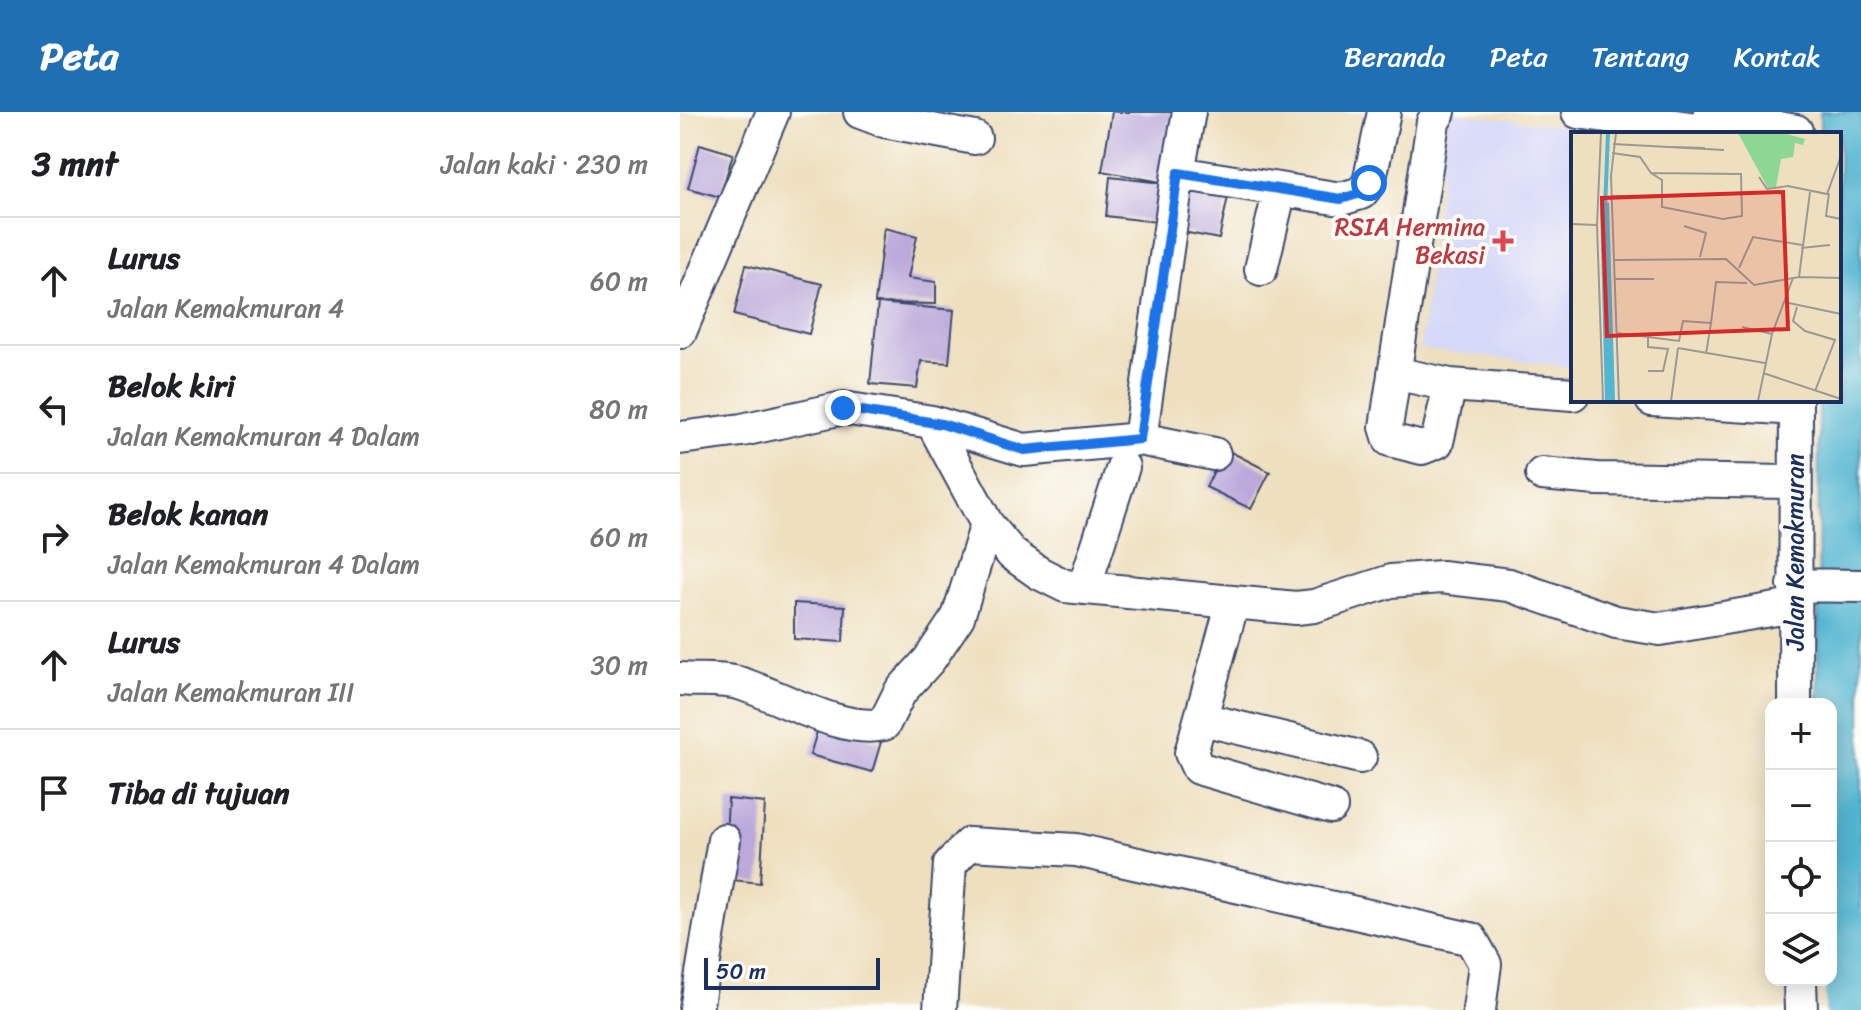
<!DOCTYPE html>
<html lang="id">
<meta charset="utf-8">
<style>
body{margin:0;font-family:Sriracha,sans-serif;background:#f2f2f2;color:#202124}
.controls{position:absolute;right:24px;bottom:24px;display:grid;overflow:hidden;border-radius:16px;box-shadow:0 4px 20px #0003}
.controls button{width:72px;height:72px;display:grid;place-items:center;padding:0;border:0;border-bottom:2px solid #e0e0e0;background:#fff;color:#202124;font:40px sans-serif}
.scale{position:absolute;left:24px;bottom:20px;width:176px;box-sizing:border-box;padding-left:8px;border:4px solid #1b2f5e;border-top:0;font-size:22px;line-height:28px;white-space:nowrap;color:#1b2f5e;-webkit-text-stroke:6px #fdfcf7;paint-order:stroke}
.stop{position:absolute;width:24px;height:24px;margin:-18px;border:6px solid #1a73e8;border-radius:50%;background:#fff}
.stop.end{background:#1a73e8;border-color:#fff;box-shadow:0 2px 8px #0008}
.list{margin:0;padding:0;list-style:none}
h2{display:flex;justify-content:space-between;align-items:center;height:104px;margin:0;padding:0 32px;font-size:34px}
h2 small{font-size:26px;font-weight:400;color:#757577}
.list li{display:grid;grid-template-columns:52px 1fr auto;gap:24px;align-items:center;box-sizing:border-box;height:128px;padding:0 32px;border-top:2px solid #e0e0e0}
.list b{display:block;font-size:30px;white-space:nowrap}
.list p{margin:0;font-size:26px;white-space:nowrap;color:#757577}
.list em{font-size:26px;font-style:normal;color:#757577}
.icon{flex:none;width:44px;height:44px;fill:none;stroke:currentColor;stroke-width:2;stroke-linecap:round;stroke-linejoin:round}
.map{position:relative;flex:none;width:1181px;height:898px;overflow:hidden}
header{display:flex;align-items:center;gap:48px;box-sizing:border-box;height:112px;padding:0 40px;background:#1f6fb2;color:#fff}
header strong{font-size:38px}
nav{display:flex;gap:44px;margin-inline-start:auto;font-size:28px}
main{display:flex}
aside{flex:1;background:#fff}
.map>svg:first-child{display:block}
.built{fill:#d6d8f8}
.water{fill:#52b5d1;stroke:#367298;stroke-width:2}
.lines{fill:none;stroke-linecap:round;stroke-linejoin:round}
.river{stroke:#52b5d1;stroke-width:42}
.building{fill:#bba9db}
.minor-casing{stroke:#3b496c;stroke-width:36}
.minor{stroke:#fff;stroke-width:32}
.route{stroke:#1a73e8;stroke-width:10}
.health-dot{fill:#e0444e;stroke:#fdfcf7;stroke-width:3}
.labels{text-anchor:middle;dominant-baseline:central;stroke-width:8;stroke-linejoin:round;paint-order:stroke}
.health-label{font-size:24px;fill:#be3a42;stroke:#fdfcf7;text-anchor:end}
.street-label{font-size:24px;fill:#1b2f5e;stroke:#fdfcf7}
.inset-river{fill:none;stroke:#52b5d1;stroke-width:4}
.inset-road{fill:none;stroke:#9a9998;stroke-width:2}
.view{fill:#d62828;fill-opacity:0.15;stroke:#d62828;stroke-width:4}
.inset-edge{fill:none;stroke:#1b2f5e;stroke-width:4}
</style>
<header>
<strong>Peta</strong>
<nav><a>Beranda</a><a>Peta</a><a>Tentang</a><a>Kontak</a></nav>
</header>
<main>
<aside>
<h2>3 mnt<small>Jalan kaki · 230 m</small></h2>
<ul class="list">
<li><svg class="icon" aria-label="ahead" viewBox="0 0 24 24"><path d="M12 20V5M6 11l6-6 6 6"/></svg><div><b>Lurus</b><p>Jalan Kemakmuran 4</p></div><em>60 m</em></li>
<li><svg class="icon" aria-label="left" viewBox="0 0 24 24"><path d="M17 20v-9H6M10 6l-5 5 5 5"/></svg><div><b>Belok kiri</b><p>Jalan Kemakmuran 4 Dalam</p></div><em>80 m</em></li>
<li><svg class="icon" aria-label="right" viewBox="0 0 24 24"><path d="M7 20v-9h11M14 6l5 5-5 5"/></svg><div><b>Belok kanan</b><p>Jalan Kemakmuran 4 Dalam</p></div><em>60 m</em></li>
<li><svg class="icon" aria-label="ahead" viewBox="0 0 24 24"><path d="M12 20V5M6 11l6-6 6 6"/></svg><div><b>Lurus</b><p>Jalan Kemakmuran III</p></div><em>30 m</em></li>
<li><svg class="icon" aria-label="arrive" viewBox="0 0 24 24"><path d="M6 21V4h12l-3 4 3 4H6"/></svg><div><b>Tiba di tujuan</b></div></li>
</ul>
</aside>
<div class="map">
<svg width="1181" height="898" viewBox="0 0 1181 898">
<rect width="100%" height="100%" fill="#fdfcf7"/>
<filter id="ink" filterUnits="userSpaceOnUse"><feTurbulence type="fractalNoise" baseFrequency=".0125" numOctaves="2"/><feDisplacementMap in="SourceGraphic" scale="16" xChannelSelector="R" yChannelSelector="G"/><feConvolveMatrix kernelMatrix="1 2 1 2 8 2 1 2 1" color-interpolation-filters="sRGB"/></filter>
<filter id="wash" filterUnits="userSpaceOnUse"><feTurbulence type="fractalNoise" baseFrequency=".006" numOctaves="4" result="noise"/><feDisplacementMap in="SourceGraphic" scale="32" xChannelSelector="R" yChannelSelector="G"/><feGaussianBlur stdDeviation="1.8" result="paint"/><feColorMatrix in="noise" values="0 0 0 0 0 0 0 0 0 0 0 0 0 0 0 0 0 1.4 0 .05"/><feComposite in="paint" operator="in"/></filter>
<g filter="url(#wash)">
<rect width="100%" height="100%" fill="#eedfbe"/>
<path class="built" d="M769,0L948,22H893V255L740,237Z"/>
<path class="water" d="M1140,0H1181V866H1151V592H1138L1139,288H1159V22H1140Z"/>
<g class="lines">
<path class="river" d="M1166,811V898"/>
</g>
<g id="blocks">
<path class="building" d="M432,0H505L491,72L422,59Z
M20,32L53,42L40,85L8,76Z
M430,65L490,72L485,111L426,104Z
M503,65L550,75L539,127L493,118Z
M204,116L237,124L228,166L256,170V192L195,191Z
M66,153L142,172L129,222L54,203Z
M198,191L274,198L269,251L241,249L237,276L190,272Z
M545,337L590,360L571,397L526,375Z
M114,491L165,494L163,530L114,527Z
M139,613L201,630L192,660L130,643Z
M48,687L85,691L80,771L44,767Z"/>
</g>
</g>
<g filter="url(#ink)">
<use href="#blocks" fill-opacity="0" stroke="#3b496c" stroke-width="2"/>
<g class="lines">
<g class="minor-casing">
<path id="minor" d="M180,0L204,9L295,26
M509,0L498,61L661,87L681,81L689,71L704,0
M759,0L753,10L706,315L710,328L742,336L757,330L770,273
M898,0L1051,22
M1029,4L1116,19
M581,157L600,78
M0,220L93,0
M714,261L770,273L893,282
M972,288L1116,297
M252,310L344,338L460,327L498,61
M0,326L62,318L163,296L252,310L307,412L332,442L359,461L385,474L616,496L634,494L711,469L761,465L829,473L936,510L980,517L1114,494
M460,327L534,342
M862,362L917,367L1114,370
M1114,473L1181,474
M404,476L443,355
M553,490L511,641L518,656L651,695
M0,567C20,569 42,566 62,572C102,585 163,622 204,612L220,580L249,548L278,505L307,412
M1115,592L1116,288
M522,607L680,645
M1120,868L1121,898
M16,898L44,728
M260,898L270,752L289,732L396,738L791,827L805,852L799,898"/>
</g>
<use href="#minor" class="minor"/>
</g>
</g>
<g class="lines" filter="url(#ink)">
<path class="route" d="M163,296L262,312L344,338L460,327L498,61L661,87L681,81L689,71"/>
</g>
<path class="health-dot" d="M819 117h8v8h8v8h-8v8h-8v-8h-8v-8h8z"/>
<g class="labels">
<g class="health-label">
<text x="805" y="115">RSIA Hermina<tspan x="805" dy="28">Bekasi</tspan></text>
</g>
<g class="street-label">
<text transform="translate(1115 440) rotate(-90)">Jalan Kemakmuran</text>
</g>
</g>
<g transform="translate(891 20)">
<rect width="270" height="270" fill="#eedfbe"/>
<path d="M167,1H212L234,7L232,13L224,11L222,25L210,27L205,55L197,56Z" fill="#8cd793"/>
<path d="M29,71H38L44,269H34Z" fill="#52b5d1"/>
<path class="inset-river" d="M34,77L37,1"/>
<path class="inset-road" d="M30,1L26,93L32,269M45,1L40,44L48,269M42,12L153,18M101,15L134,16M41,21L69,25L80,41L91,48V75L152,87L171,84L170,42L80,41M188,45L196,57L217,54L256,62L270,24M258,61L255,84L270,87M40,64H69M0,92L26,93M113,94L135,101L129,125M230,116L259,113M44,128L155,127L183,153L228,145L270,146M168,136L182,105L231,113M228,145L239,60M44,147H83M213,170L270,182M226,175L222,189L234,199L264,208L244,259M140,191L145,150L176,151M171,195L201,202M46,201L108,209L112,189L140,191L135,222M77,205V215L97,217L92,239H77M107,216L194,231M192,241L270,267M100,269L107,216M187,269L201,202L222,146"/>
<path class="view" d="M212,60L217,197L36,204L31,66Z"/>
<rect width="270" height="270" class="inset-edge"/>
</g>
</svg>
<div class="controls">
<button>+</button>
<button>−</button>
<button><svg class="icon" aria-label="locate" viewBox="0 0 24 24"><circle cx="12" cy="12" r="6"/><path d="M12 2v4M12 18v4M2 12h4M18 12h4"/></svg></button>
<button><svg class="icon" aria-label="layers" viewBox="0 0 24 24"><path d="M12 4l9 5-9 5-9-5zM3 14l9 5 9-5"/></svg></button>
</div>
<div class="scale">50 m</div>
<div class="stop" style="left:689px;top:71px"></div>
<div class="stop end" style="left:163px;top:296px"></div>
</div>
</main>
